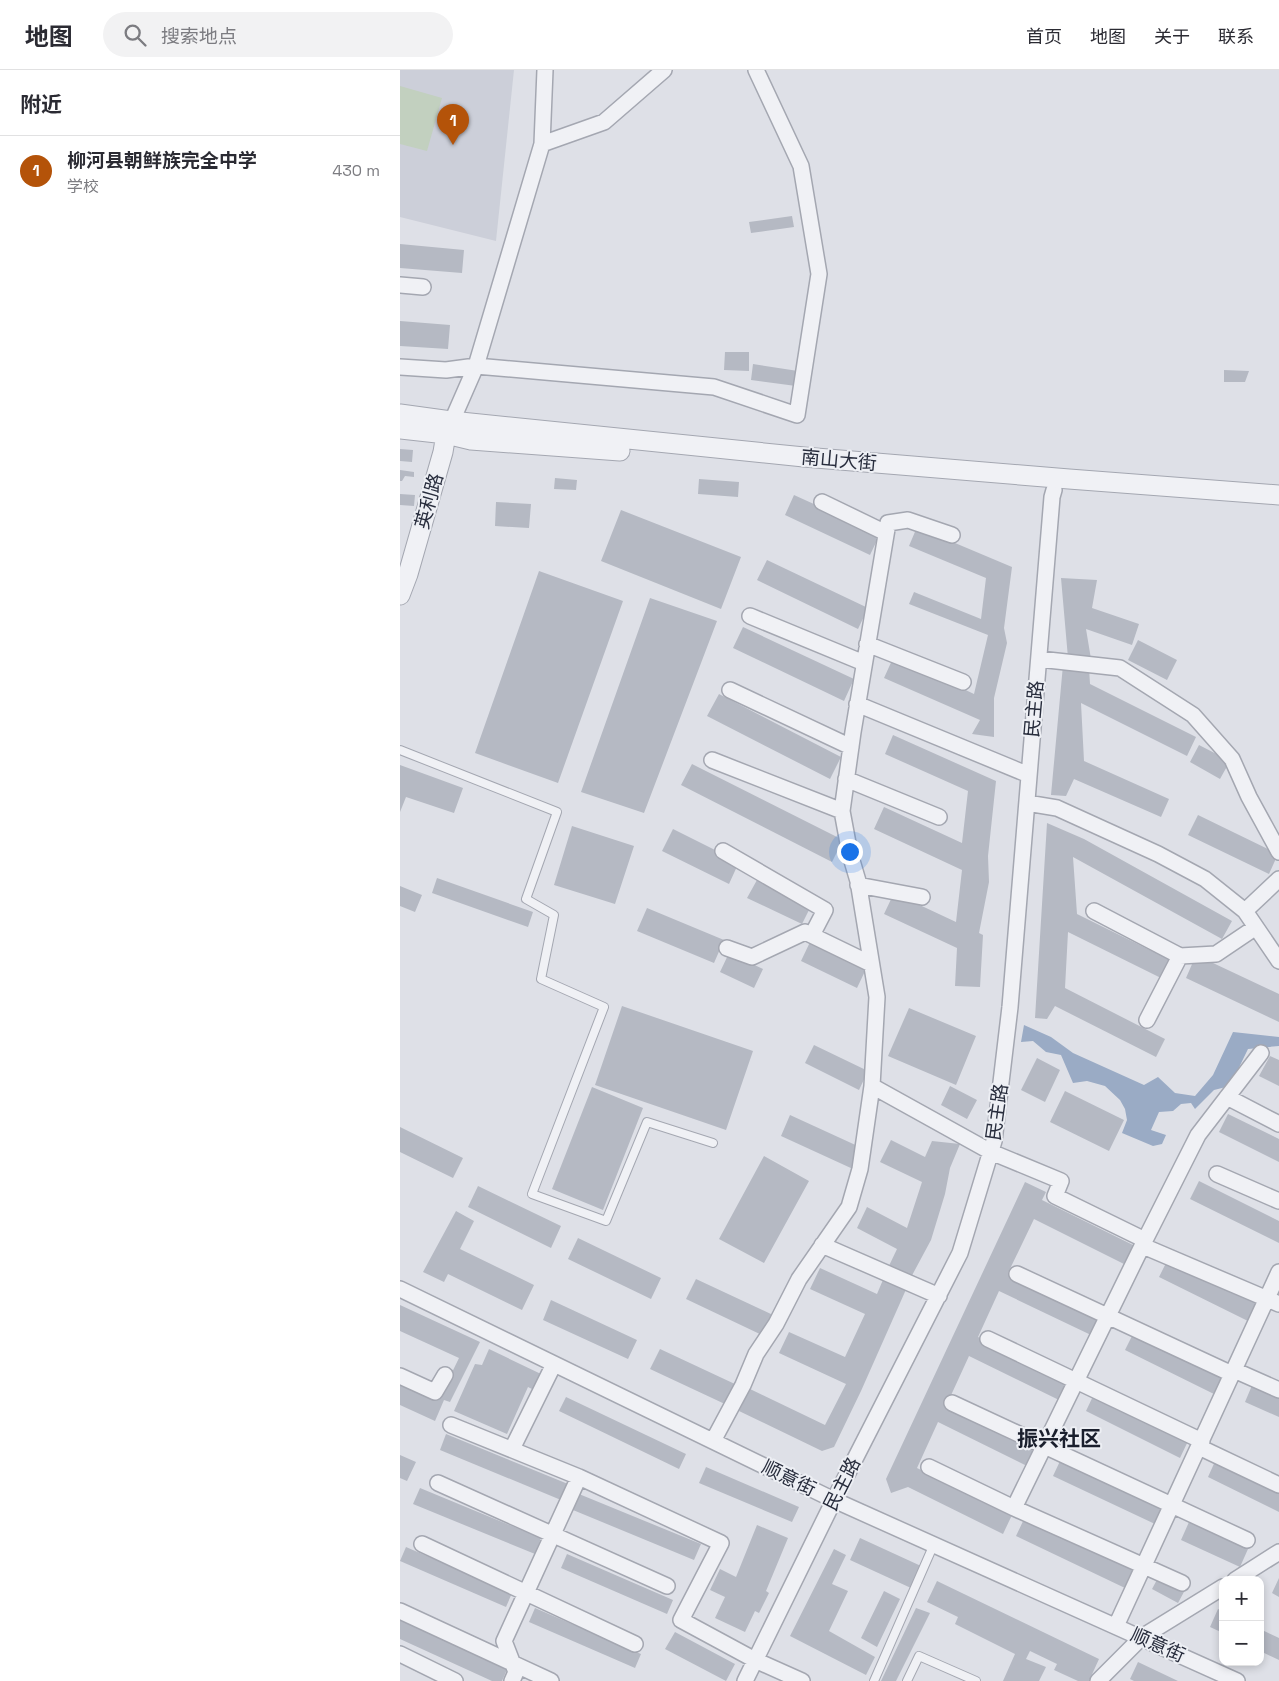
<!DOCTYPE html>
<html lang="zh">
<meta charset="utf-8">
<style>
body{margin:0;font-family:"Space Grotesk","Noto Sans SC",sans-serif;background:#f2f2f3;color:#2b2b33}
.controls{position:absolute;right:15px;bottom:15px;display:grid;overflow:hidden;border-radius:10px;box-shadow:0 2px 8px #0003}
.controls button{width:45px;height:45px;display:grid;place-items:center;padding:0;border:0;border-bottom:1px solid #e1e1e2;background:#fff;color:#2b2b33;font:25px sans-serif}
.you{position:absolute;left:449px;top:781px;width:18px;height:18px;margin:-12px;border:4px solid #fff;border-radius:50%;background:#1a73e8;box-shadow:0 0 0 8px #1a73e833}
.badge{display:grid;place-items:center;width:32px;height:32px;border-radius:50%;background:#b45309;color:#fff;font-size:16px;font-weight:700}
.pin{position:absolute;translate:-50% -41px;filter:drop-shadow(0 1px 2px #0008)}
.pin::after{content:'';position:absolute;top:26px;width:18px;height:15px;background:inherit;clip-path:polygon(0 0,100% 0,50% 100%)}
.list{margin:0;padding:0;list-style:none}
h2{display:flex;justify-content:space-between;align-items:center;height:65px;margin:0;padding:0 20px;font-size:21px}
h2 small{font-size:16px;font-weight:400;color:#7c7c81}
.list li{display:grid;grid-template-columns:32px 1fr auto;gap:15px;align-items:center;box-sizing:border-box;height:70px;padding:0 20px;border-top:1px solid #e1e1e2}
.list b{display:block;font-size:19px;white-space:nowrap}
.list p{margin:0;font-size:16px;white-space:nowrap;color:#7c7c81}
.list em{font-size:16px;font-style:normal;color:#7c7c81}
.icon{flex:none;width:28px;height:28px;fill:none;stroke:currentColor;stroke-width:2;stroke-linecap:round;stroke-linejoin:round}
.map{position:relative;flex:none;width:879px;height:1611px;overflow:hidden}
header{display:flex;align-items:center;gap:30px;box-sizing:border-box;height:70px;padding:0 25px;background:#fff;border-bottom:1px solid #e1e1e2}
header strong{font-size:24px}
nav{display:flex;gap:28px;margin-inline-start:auto;font-size:18px}
.search{width:350px;height:45px;background:#f2f2f3;display:flex;align-items:center;gap:12px;box-sizing:border-box;padding:0 18px;border-radius:28px;color:#7c7c81;font-size:19px}
main{display:flex}
aside{flex:1;background:#fff}
.map>svg:first-child{display:block}
.built{fill:#cccfd9}
.green{fill:#c2d0bf}
.water{fill:#9aabc5}
.building{fill:#b5b9c3}
.lines{fill:none;stroke-linecap:round;stroke-linejoin:round}
.service-casing{stroke:#a4a7b1;stroke-width:10}
.minor-casing{stroke:#a4a7b1;stroke-width:18}
.tertiary-casing{stroke:#a4a7b1;stroke-width:21}
.service{stroke:#f0f1f5;stroke-width:8}
.minor{stroke:#f0f1f5;stroke-width:15}
.tertiary{stroke:#f0f1f5;stroke-width:19}
.labels{text-anchor:middle;dominant-baseline:central;stroke-width:4;stroke-linejoin:round;paint-order:stroke}
.street-label{font-size:19px;fill:#282d3d;stroke:#edeff4}
.quarter-label{font-size:21px;font-weight:bold;fill:#1a1f2d;stroke:#edeff4}
</style>
<header>
<strong>地图</strong>
<div class="search"><svg class="icon" aria-label="search" viewBox="0 0 24 24"><circle cx="10" cy="10" r="6"/><path d="M15 15l6 6"/></svg>搜索地点</div>
<nav><a>首页</a><a>地图</a><a>关于</a><a>联系</a></nav>
</header>
<main>
<aside>
<h2>附近<small></small></h2>
<ul class="list">
<li><span class="badge">1</span><div><b>柳河县朝鲜族完全中学</b><p>学校</p></div><em>430 m</em></li>
</ul>
</aside>
<div class="map">
<svg width="879" height="1611" viewBox="0 0 879 1611">
<rect width="100%" height="100%" fill="#dee0e7"/>
<path class="built" d="M0,0H114L96,171L0,147Z"/>
<path class="green" d="M0,16L42,28L27,81L0,74Z"/>
<path class="water" d="M624,955L651,967L673,983L744,1015L758,1007L775,1023L795,1026L813,1005L833,962L879,967V976L848,979L830,1016L814,1020L795,1039L791,1033L781,1034L773,1041L759,1042L751,1060L766,1065L762,1074L753,1076L722,1063L727,1050L725,1039L720,1030L705,1016L687,1011L673,1013L661,985L646,982L633,971L621,972Z"/>
<path class="building" d="M392,146L394,157L351,163L349,152Z
M0,174L64,180L62,203L0,198Z
M0,251L50,255L48,279L0,276Z
M325,282H349V301L324,300Z
M353,294L398,301L396,316L351,310Z
M824,300L849,301L845,312H824Z
M0,379L13,380L12,392L0,391Z
M0,400L14,402V407L5,406L2,411H0Z
M155,408L177,410L176,420L154,419Z
M299,409L339,412L338,427L298,424Z
M0,424L15,425L14,436L0,435Z
M394,425L480,464L470,485L385,445Z
M96,432L131,434L129,458L95,456Z
M221,440L341,487L321,539L201,491Z
M517,457L612,497L604,558L607,573L594,628V667L572,664L580,650L484,608L494,586L574,624L588,565L509,534L514,522L581,549L586,508L509,476Z
M367,490L468,538L458,559L357,510Z
M139,501L223,531L158,713L75,683Z
M661,508L697,510L692,538L739,554L732,575L686,559L691,589L668,588Z
M250,528L317,551L244,743L181,722Z
M343,557L454,609L444,631L333,578Z
M738,570L777,590L767,610L728,590Z
M663,595L689,598L690,614L796,667L787,686L681,633L684,691L769,729L761,747L674,709L666,726L651,725Z
M319,624L441,687L430,709L307,646Z
M493,665L596,711L588,786L589,812L579,863L583,865L580,917L555,916L557,878L484,844L494,823L556,852L562,800L474,759L484,737L562,773L568,721L485,684Z
M799,675L830,691L820,709L790,692Z
M292,694L443,770L432,792L281,715Z
M0,695L63,718L54,743L6,727L0,742Z
M798,745L878,784L869,804L788,765Z
M647,753L684,769L832,851L822,869L673,787L677,844L772,891L763,909L668,862L665,918L765,969L756,987L655,936L647,949L635,948Z
M172,756L234,776L215,834L154,815Z
M273,759L339,792L329,814L262,781Z
M37,808L133,842L128,857L32,823Z
M357,810L411,836L402,854L347,828Z
M0,816L22,825L15,842L0,836Z
M247,838L324,870L314,893L237,861Z
M411,870L467,897L457,918L401,891Z
M329,883L363,899L354,918L320,902Z
M796,885L879,924V952L786,908Z
M222,936L353,981L326,1060L195,1015Z
M509,938L576,966L556,1015L488,986Z
M414,975L468,1001L459,1020L405,993Z
M870,986L879,990V1016L859,1006Z
M637,988L660,1000L645,1032L621,1020Z
M550,1016L577,1030L567,1049L541,1035Z
M192,1017L243,1038L203,1140L152,1119Z
M665,1021L724,1050L709,1081L650,1052Z
M828,1044L879,1069V1092L819,1062Z
M390,1045L462,1078L453,1099L381,1066Z
M0,1057L63,1088L53,1108L0,1082Z
M491,1070L525,1087L532,1071L560,1074L550,1098L545,1124L531,1170L509,1211L487,1200L497,1179L457,1158L467,1137L507,1158L522,1112L480,1092Z
M364,1086L409,1111L364,1193L319,1169Z
M799,1111L879,1151V1173L790,1129Z
M625,1112L646,1122L642,1130L739,1178L730,1197L634,1149L608,1203L700,1248L691,1265L599,1221L578,1267L668,1312L659,1330L569,1286L547,1334L636,1378L627,1396L538,1352L517,1398L612,1445L603,1464L508,1417L491,1423L486,1409Z
M78,1116L161,1156L151,1178L68,1137Z
M56,1141L74,1151L60,1179L134,1215L122,1240L48,1204L44,1212L23,1202Z
M178,1168L261,1208L251,1229L168,1189Z
M768,1189L863,1236L854,1254L759,1207Z
M420,1198L477,1224L485,1205L508,1215L461,1321L434,1377L422,1381L339,1341L350,1319L425,1355L446,1314L379,1283L389,1262L445,1287L465,1244L410,1219Z
M296,1209L373,1245L364,1266L286,1229Z
M151,1230L237,1270L228,1289L143,1250Z
M0,1235L80,1272L50,1332L44,1330L35,1351L0,1335V1309L40,1327L59,1288L0,1261Z
M734,1262L829,1309L820,1327L725,1280Z
M89,1279L141,1304L134,1320L128,1317L107,1364L54,1341L75,1294L82,1295Z
M260,1279L337,1315L327,1335L250,1299Z
M853,1313L879,1325V1347L845,1332Z
M695,1322L789,1369L780,1388L686,1341Z
M166,1327L286,1384L279,1399L159,1341Z
M46,1364L168,1414L161,1430L40,1380Z
M0,1385L16,1392L7,1411L0,1408Z
M817,1387L879,1418V1442L808,1407Z
M661,1389L763,1437L755,1454L653,1406Z
M306,1397L399,1437L392,1452L299,1413Z
M20,1418L141,1468L135,1484L13,1434Z
M179,1424L301,1474L294,1490L173,1440Z
M625,1447L734,1499L725,1518L616,1466Z
M789,1452L848,1479L840,1497L781,1470Z
M357,1455L388,1468L366,1521L369,1523L359,1543L355,1541L345,1562L315,1548L325,1527L310,1520L320,1499L336,1507Z
M460,1468L521,1496L511,1518L450,1490Z
M6,1477L112,1523L106,1537L0,1491Z
M434,1479L446,1485L432,1514L448,1521L429,1561L475,1587L466,1605L390,1566Z
M167,1484L273,1530L267,1544L161,1498Z
M759,1506L785,1520L778,1533L752,1519Z
M879,1508V1527L872,1523Z
M537,1511L699,1589L689,1611H678L654,1600L657,1594L630,1581L626,1589L646,1597L639,1611H603L615,1584L555,1554L558,1547L527,1532Z
M484,1521L500,1529L477,1577L461,1568Z
M135,1538L241,1584L235,1598L129,1552Z
M516,1538L530,1543L496,1611H481Z
M818,1539L823,1541V1563L810,1557Z
M0,1548L108,1597L102,1611H92L0,1569Z
M860,1559L879,1568V1590L860,1581Z
M275,1562L335,1594L326,1611L265,1579Z
M738,1592L778,1611H734L730,1609Z"/>
<g class="lines">
<g class="service-casing">
<path id="service" d="M0,680L157,742L126,829L154,845L141,909L204,937L132,1124L206,1151L247,1052L313,1073
M474,1611L534,1474
M507,1611L519,1586L576,1611"/>
</g>
<g class="minor-casing">
<path id="minor" d="M142,74L204,52L264,0
M0,215L23,217
M0,297L46,300L76,296L314,317L397,345L419,204L401,96L356,0
M48,360L76,296L142,74L145,0
M422,432L486,463
M350,546L464,593
M467,574L563,612
M639,589L720,598L793,645L832,689L849,727L879,782
M330,620L451,677
M457,634L629,705
M312,690L442,741
M446,709L539,747
M627,733L657,738L758,784L805,809L845,841L879,891
M323,781L425,840L412,865
M458,815L522,827
M694,841L780,886
M845,841L879,809
M327,878L352,887L405,862L471,894
M747,950L780,886L816,884L856,857
M472,1016L591,1082L661,1111L655,1126L745,1170L614,1438
M827,1027L879,1054
M817,1104L879,1131
M745,1170L798,1065L861,983
M422,1175L539,1226
M743,1176L879,1234
M617,1204L832,1304
M0,1219L434,1430L837,1611
M588,1269L802,1371
M834,1300L879,1320
M0,1306L35,1322L45,1305
M552,1333L847,1470
M51,1355L179,1407L321,1473L281,1550L355,1590L402,1611
M313,1371L343,1315L356,1284L376,1254L399,1209L449,1137L460,1099L472,1016L477,927L458,811L450,784L442,741L453,662L488,453L508,450L552,465
M799,1377L879,1415
M112,1379L154,1294
M529,1397L614,1438L782,1513
M38,1413L267,1516
M22,1474L235,1574
M835,1510L879,1482
M0,1541L151,1611
M716,1556L879,1202
M0,1584L55,1611
M112,1611L116,1602L104,1571L179,1407
M345,1611L434,1430L560,1183L594,1071L610,937L652,427L654,420
M698,1611L742,1567L823,1517"/>
</g>
<g class="tertiary-casing">
<path id="tertiary" d="M0,344L51,351L404,387L669,409L879,425
M0,359L46,364L71,370L220,381
M0,525L8,504L43,382L46,364"/>
</g>
<use href="#service" class="service"/>
<use href="#minor" class="minor"/>
<use href="#tertiary" class="tertiary"/>
</g>
<g class="labels">
<g class="street-label">
<text transform="translate(439 390) rotate(5)">南山大街</text>
<text transform="translate(29 431) rotate(-74)">英利路</text>
<text transform="translate(634 639) rotate(-85)">民主路</text>
<text transform="translate(597 1042) rotate(-82)">民主路</text>
<text transform="translate(389 1408) rotate(26)">顺意街</text>
<text transform="translate(442 1414) rotate(-63)">民主路</text>
<text transform="translate(758 1575) rotate(24)">顺意街</text>
</g>
<g class="quarter-label">
<text x="659" y="1368">振兴社区</text>
</g>
</g>
</svg>
<div class="controls">
<button>+</button>
<button>−</button>
</div>
<div class="you"></div>
<div class="pin badge" style="left:53px;top:75px">1</div>
</div>
</main>
